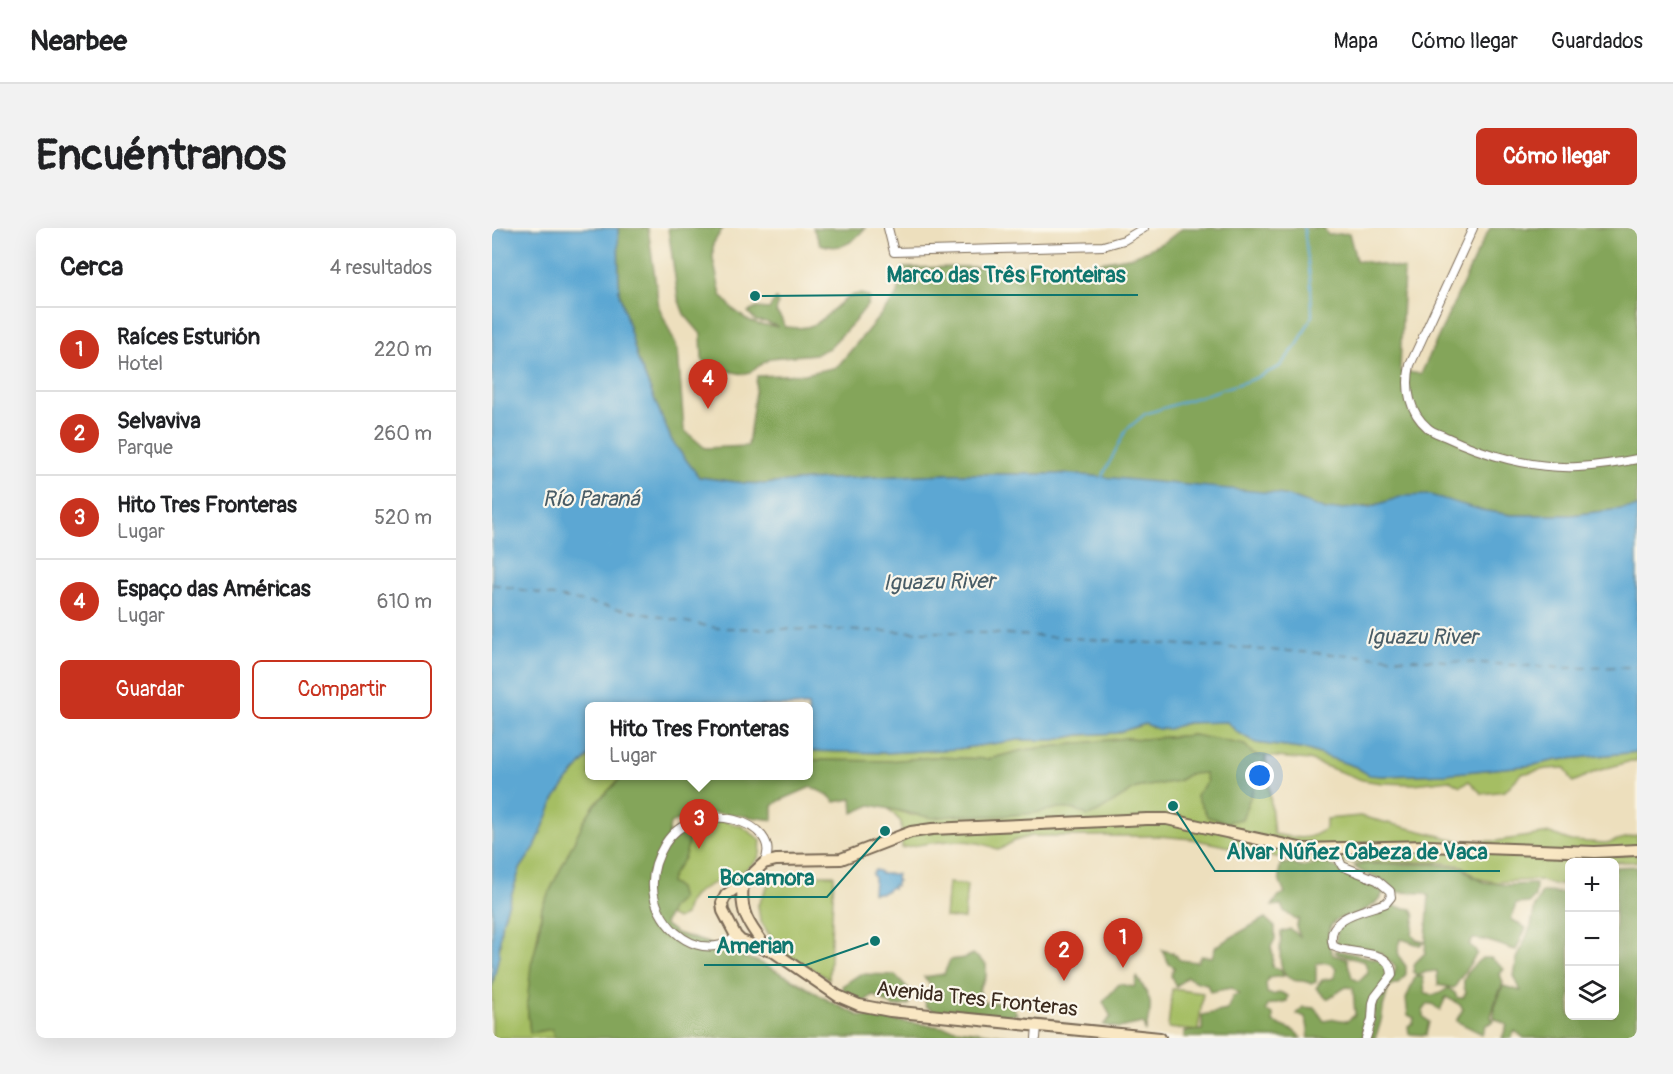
<!DOCTYPE html>
<html lang="es">
<meta charset="utf-8">
<style>
body{margin:0;font-family:Pangolin,sans-serif;background:#f2f2f2;color:#202124}
.controls{position:absolute;right:18px;bottom:18px;display:grid;overflow:hidden;border-radius:9px;box-shadow:0 6px 24px #0002}
.controls button{width:54px;height:54px;display:grid;place-items:center;padding:0;border:0;border-bottom:2px solid #e0e0e0;background:#fff;color:#202124;font:30px sans-serif}
.you{position:absolute;left:768px;top:548px;width:21px;height:21px;margin:-15px;border:4px solid #fff;border-radius:50%;background:#1a73e8;box-shadow:0 0 0 9px #1a73e833}
.badge{display:grid;place-items:center;width:39px;height:39px;border-radius:50%;background:#c8321e;color:#fff;font-size:20px;font-weight:700}
.pin{position:absolute;translate:-50% -50px;filter:drop-shadow(0 2px 3px #0008)}
.pin::after{content:'';position:absolute;top:32px;width:21px;height:18px;background:inherit;clip-path:polygon(0 0,100% 0,50% 100%)}
.popup{position:absolute;left:93px;top:474px;width:228px;height:78px;box-sizing:border-box;display:grid;place-content:center;border-radius:9px;background:#fff;filter:drop-shadow(0 2px 4px #0005);font-size:20px;white-space:nowrap;color:#757577}
.popup b{font-size:22px;color:#202124}
.popup::after{content:'';position:absolute;left:50%;top:100%;margin-left:-12px;border:12px solid transparent;border-top-color:#fff}
.list{margin:0;padding:0;list-style:none}
h2{display:flex;justify-content:space-between;align-items:center;height:78px;margin:0;padding:0 24px;font-size:26px}
h2 small{font-size:20px;font-weight:400;color:#757577}
.list li{display:grid;grid-template-columns:39px 1fr auto;gap:18px;align-items:center;box-sizing:border-box;height:84px;padding:0 24px;border-top:2px solid #e0e0e0}
.list b{display:block;font-size:22px;white-space:nowrap}
.list p{margin:0;font-size:20px;white-space:nowrap;color:#757577}
.list em{font-size:20px;font-style:normal;color:#757577}
.actions{display:flex;gap:12px;padding:18px 24px}
.actions a{flex:1;padding:14px 0;border:2px solid #c8321e;border-radius:9px;text-align:center;font-size:21px;color:#c8321e}
.actions .main{background:#c8321e;color:#fff}
.icon{flex:none;width:33px;height:33px;fill:none;stroke:currentColor;stroke-width:2;stroke-linecap:round;stroke-linejoin:round}
.map{position:relative;flex:none;width:1145px;height:810px;overflow:hidden;border-radius:9px}
header{display:flex;align-items:center;gap:36px;box-sizing:border-box;height:84px;padding:0 30px;background:#fff;border-bottom:2px solid #e0e0e0}
header strong{font-size:28px}
nav{display:flex;gap:33px;margin-inline-start:auto;font-size:21px}
.intro{display:flex;align-items:center;justify-content:space-between;box-sizing:border-box;height:144px;padding:0 36px}
h1{margin:0;font-size:42px}
.button{padding:15px 27px;border-radius:9px;background:#c8321e;color:#fff;font-size:21px;font-weight:700}
main{display:flex;gap:36px;padding:0 36px}
aside{flex:1;background:#fff;border-radius:9px;box-shadow:0 6px 24px #0002}
.map>svg:first-child{display:block}
.green{fill:#a5be64;stroke:#707441;stroke-width:1.5}
.forest{fill:#84a55a;stroke:#60683c;stroke-width:1.5}
.water{fill:#5ba7d3;stroke:#4b6878;stroke-width:1.5}
.lines{fill:none;stroke-linecap:round;stroke-linejoin:round}
.stream{stroke:#5ba7d3;stroke-width:2}
.ferry{stroke:#485c66;stroke-width:1.5;stroke-dasharray:8 6;stroke-linecap:butt}
.minor-casing{stroke:#796956;stroke-width:10}
.secondary-casing{stroke:#796956;stroke-width:14}
.minor{stroke:#fff;stroke-width:8}
.secondary{stroke:#f9e7c3;stroke-width:10}
.labels{text-anchor:middle;dominant-baseline:central;stroke-width:4.5;stroke-linejoin:round;paint-order:stroke}
.street-label{font-size:21px;fill:#3b2a1e;stroke:#fbf7ec}
.water-label{font-size:22px;font-style:italic;fill:#485c66;stroke:#fbf7ec}
.leader{fill:none;stroke:#0f766e;stroke-width:2}
.callout-dot{fill:#0f766e;stroke:#fbf7ec;stroke-width:2}
.callout-label{font-size:22px;text-anchor:middle;font-weight:bold;fill:#0f766e;stroke:#fbf7ec;stroke-width:4.5;stroke-linejoin:round;paint-order:stroke}
</style>
<header>
<strong>Nearbee</strong>
<nav><a>Mapa</a><a>Cómo llegar</a><a>Guardados</a></nav>
</header>
<div class="intro"><h1>Encuéntranos</h1><a class="button">Cómo llegar</a></div>
<main>
<aside>
<h2>Cerca<small>4 resultados</small></h2>
<ul class="list">
<li><span class="badge">1</span><div><b>Raíces Esturión</b><p>Hotel</p></div><em>220 m</em></li>
<li><span class="badge">2</span><div><b>Selvaviva</b><p>Parque</p></div><em>260 m</em></li>
<li><span class="badge">3</span><div><b>Hito Tres Fronteras</b><p>Lugar</p></div><em>520 m</em></li>
<li><span class="badge">4</span><div><b>Espaço das Américas</b><p>Lugar</p></div><em>610 m</em></li>
</ul>
<div class="actions"><a class="main">Guardar</a><a>Compartir</a></div>
</aside>
<div class="map">
<svg width="1145" height="810" viewBox="0 0 1145 810">
<rect width="100%" height="100%" fill="#fbf7ec"/>
<filter id="ink" filterUnits="userSpaceOnUse"><feTurbulence type="fractalNoise" baseFrequency=".0167" numOctaves="2"/><feDisplacementMap in="SourceGraphic" scale="12" xChannelSelector="R" yChannelSelector="G"/><feConvolveMatrix kernelMatrix="1 2 1 2 8 2 1 2 1" color-interpolation-filters="sRGB"/></filter>
<filter id="wash" filterUnits="userSpaceOnUse"><feTurbulence type="fractalNoise" baseFrequency=".008" numOctaves="4" result="noise"/><feDisplacementMap in="SourceGraphic" scale="24" xChannelSelector="R" yChannelSelector="G"/><feGaussianBlur stdDeviation="1.35" result="paint"/><feColorMatrix in="noise" values="0 0 0 0 0 0 0 0 0 0 0 0 0 0 0 0 0 1.4 0 .05"/><feComposite in="paint" operator="in"/></filter>
<g filter="url(#wash)">
<rect width="100%" height="100%" fill="#eddfbd"/>
<path class="green" d="M718,493L735,494L745,504L764,515L816,522L864,539L870,543L889,548L953,546L1042,537L1065,532L1145,524V533H1139L1105,543L1081,554L1073,540L1054,541L1029,546L1013,563L990,566L977,553L968,558L958,552L922,556L890,555L870,552L817,532L774,528L782,606C801,610 818,614 834,600V591L868,588L969,613H1004L1058,605L1079,613L1114,615L1145,607V634H1078L1077,651L1073,656L1061,657L1047,652L1003,654L984,650L971,638L946,634L830,635L804,633L700,611L667,608H539L522,613L507,622C477,607 442,614 410,620L409,594L395,579L419,587L507,588L543,585L566,580L585,582L596,588L644,560L685,553L697,546L713,545L715,554L774,528L762,527L702,507L650,511L634,510L531,522L497,531L440,529L398,533L317,532V523L393,525L466,521L526,512H563L587,507L624,505L653,496C674,504 673,499 692,496C700,494 709,494 718,493Z
M97,528L98,548H131L103,576L93,591L50,679L35,776L38,804L60,801L62,810H0V759L7,727L9,698L28,641L43,619L62,572L76,552Z
M227,592L249,598L269,612C268,616 269,622 268,626C259,653 197,648 193,687L185,691L176,687L171,628L194,597Z
M281,647H342L337,751L297,728L276,705L268,692L266,677Z
M456,655L475,657L472,691L453,689Z
M680,761L711,765L706,803L676,800Z"/>
<path class="forest" d="M126,0H156L167,79L186,122L192,202L213,220L256,218L265,148L313,146L345,139L406,66L411,40L591,37L642,28L674,13L691,0H832L836,7L857,5L864,32C880,34 896,39 912,41L908,143L929,146L983,29L998,0H1145V279L1079,287H1019L989,282L888,276L858,281L834,282L796,268L579,246H456L316,252L272,256L252,255L206,249L180,213L146,132L127,64Z
M176,0H231L221,16V31L229,67L241,81L254,91L266,96L287,99L274,94L264,93L256,84L265,80L277,81L284,71L286,75L284,84L289,90L293,99C303,100 312,101 321,97C338,90 357,56 377,69L376,76L362,94L337,120L324,126L279,130L258,144L251,146L216,139L210,131L209,106L192,86L186,70Z
M321,0H373C360,16 348,23 328,16Z
M702,507L753,517L762,527L774,528L750,591L735,594L716,589L704,567L715,554L713,545L697,546L686,553L644,560L606,584L596,588L585,582L566,580L543,585L507,588L468,587L441,590L379,577L361,585L360,571L343,574L336,567L319,559L287,573L281,578V592C258,589 217,581 196,588C190,590 184,593 178,596L176,610L197,602C197,612 196,621 192,630C187,640 179,644 178,655L186,660L189,671L180,679L172,696L184,705L247,725L251,729L267,734L302,752L339,774L368,788L533,810H62L60,801L38,805L35,776L39,737L47,707L50,679L93,591L103,576L131,548H316L317,532L398,533L440,529L497,531L531,522L634,510L650,511Z
M798,635L808,639L830,635L846,640L856,647L892,664C887,672 880,679 871,683C864,687 855,687 848,690C833,696 835,715 841,727L855,731L860,750L867,753L876,745L873,734L846,726L843,724L844,722L888,732L896,739L897,748L891,755L871,810H816C818,802 814,796 814,789L805,786L811,779L823,780L832,793L843,791L855,793L863,787L861,760L854,759L835,771L824,760L830,752L842,750L844,741C838,734 833,733 824,736V754L819,756C813,752 808,754 801,752C783,746 789,718 789,704L798,701L808,708L804,699L807,691L804,692L792,683L789,677L780,678L786,669L793,665C787,654 785,648 789,636Z
M872,636H944L971,640L980,648L992,654L1016,657L1044,656L1043,669L1037,675L1024,676L1019,691L1034,700L1024,722C1010,719 996,710 981,711L977,716L985,725L962,760L946,757L945,743L934,744L926,748L921,744L923,735L933,725L937,668L932,665L903,664C889,645 875,651 862,638Z
M1145,638V810H1032L1023,803L1019,810H1010L1015,797L1002,790L1003,778L1011,758L1029,763L1022,748L1025,731L1039,698L1043,678L1050,664L1071,665L1077,660L1078,788H1122L1123,639Z
M901,675L904,679L920,681L923,688L920,706L924,712L933,714L928,717C920,716 917,712 908,711C905,723 905,728 914,738V746L907,756H901L896,761C895,768 892,774 891,780C890,792 888,799 883,810H877C884,798 880,785 885,773C891,759 901,756 904,739L888,725L844,716L845,701L851,694L859,690L879,685L885,678Z
M773,690L783,699V711L779,719L781,727L780,739L788,741L792,748L777,750L774,755L775,765L781,767L788,764L796,768L795,773L776,777L774,783L781,786V794L802,803L810,810L692,809V804L710,802V787L735,782L741,768L747,766L739,760L718,764L715,756L705,754L695,749L684,759L679,748L682,739L677,736L670,722L681,725L688,732L705,734L709,728L720,729L724,718Z
M481,726L494,736V749L487,761L491,774L519,775L525,786L496,789L483,785L471,788L449,787L434,778L432,768L439,758L432,749L452,746L458,732L473,730Z
M990,730H999L1012,741L1008,746L1011,755L1003,774L999,789L1002,793L994,797L990,806L964,793L971,781L967,776L954,769L948,782L940,776H936L931,783V788L937,794L934,807L917,806L916,798L921,795L922,790L916,787L914,771L923,749H931L933,765C941,770 949,765 956,760L963,765L965,770H971L974,764C966,749 980,739 990,730Z
M368,746L403,747L418,762L417,777L402,779L381,767L369,776L354,767L350,758Z
M645,749C660,772 662,776 653,803L651,795L627,800L611,797L619,789L611,774L627,756L642,759Z"/>
<path class="water" d="M0,0H126L127,64L146,132L180,213L207,249L252,255L272,256L316,252L456,246H579L781,265L796,268L834,282L878,279L911,268L938,267L989,282L1019,287H1079L1145,279V524L1065,532L1042,537L953,546L889,548L877,547L864,539L816,522L764,515L745,504L735,494L694,495L677,501H666L653,496L624,505L587,507L563,512H526L466,521L393,525L317,523L316,478H98L97,528L76,552L62,572L43,619L28,641L9,698L7,727L0,759Z
M383,642L387,643L389,646H405L404,651L406,653L404,654V658L401,657V660L399,659L391,665H381L382,650L380,646Z"/>
<g class="lines">
<path class="stream" d="M609,251L634,202L653,186L759,152L787,139L806,116L820,88L819,58L812,0"/>
<path class="ferry" d="M0,356L225,400L496,405L1070,440L1145,439"/>
</g>
</g>
<g filter="url(#ink)">
<g class="lines">
<g class="minor-casing">
<path id="minor" d="M396,0L402,24L611,18L632,12L652,0
M981,0L918,137C913,160 917,184 936,200C940,204 947,206 952,208C992,227 1041,241 1086,239C1106,238 1125,235 1145,231
M842,620L850,638L885,652L898,663L899,669L894,675C874,683 832,687 841,718C859,729 899,718 900,747L883,769L881,775L880,791L874,810
M244,708C240,712 235,716 229,717C195,726 163,692 161,660C160,645 165,629 173,616C203,567 294,594 272,635
M544,810L545,798"/>
</g>
<g class="secondary-casing">
<path id="secondary" d="M251,655C247,686 258,698 276,722
M668,810L398,783L367,777L346,768L282,724L249,713L244,708L231,683L230,675L234,667L251,655L272,635L284,632L349,631L419,604L440,601L655,591H675L812,621L935,618L1103,624L1145,622"/>
</g>
<use href="#minor" class="minor"/>
<use href="#secondary" class="secondary"/>
</g>
</g>
<g class="labels">
<g class="street-label">
<text transform="translate(485 771) rotate(6)">Avenida Tres Fronteras</text>
</g>
<g class="water-label">
<text x="99" y="271">Río Paraná</text>
<text transform="translate(447 354) rotate(-1)">Iguazu River</text>
<text x="930" y="409">Iguazu River</text>
</g>
</g>
<path class="leader" d="M263 68L383 67H646M681 578L723 643H1008M393 603L335 669H216M383 713L314 737H212"/>
<g class="callout-dot">
<circle cx="263" cy="68" r="6"/>
<circle cx="681" cy="578" r="6"/>
<circle cx="393" cy="603" r="6"/>
<circle cx="383" cy="713" r="6"/>
</g>
<g class="callout-label">
<text x="514" y="54">Marco das Três Fronteiras</text>
<text x="865" y="631">Alvar Núñez Cabeza de Vaca</text>
<text x="275" y="657">Bocamora</text>
<text x="263" y="725">Amerian</text>
</g>
</svg>
<div class="controls">
<button>+</button>
<button>−</button>
<button><svg class="icon" aria-label="layers" viewBox="0 0 24 24"><path d="M12 4l9 5-9 5-9-5zM3 14l9 5 9-5"/></svg></button>
</div>
<div class="you"></div>
<div class="pin badge" style="left:631px;top:740px">1</div>
<div class="pin badge" style="left:572px;top:753px">2</div>
<div class="pin badge" style="left:207px;top:621px">3</div>
<div class="popup"><b>Hito Tres Fronteras</b>Lugar</div>
<div class="pin badge" style="left:216px;top:181px">4</div>
</div>
</main>
